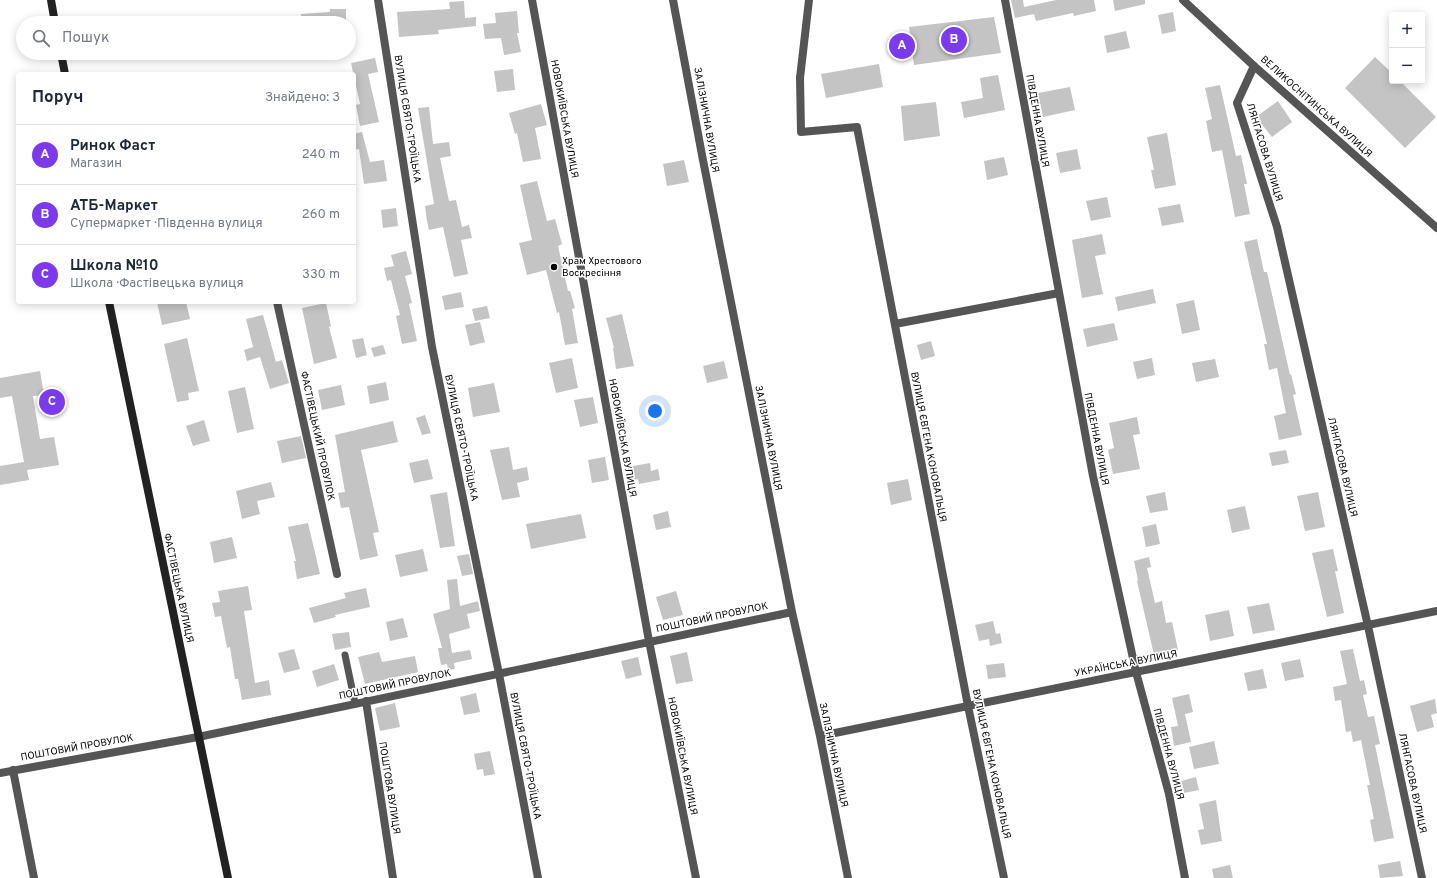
<!DOCTYPE html>
<html lang="uk">
<meta charset="utf-8">
<style>
body{margin:0;font-family:Overpass,sans-serif;background:#f6f6f7;color:#1f2937}
.controls{position:absolute;right:12px;top:12px;display:grid;overflow:hidden;border-radius:4px;box-shadow:0 2px 10px #0003}
.controls button{width:36px;height:36px;display:grid;place-items:center;padding:0;border:0;border-bottom:1px solid #e0e1e3;background:#fff;color:#1f2937;font:20px sans-serif}
.you{position:absolute;left:655px;top:411px;width:14px;height:14px;margin:-10px;border:3px solid #fff;border-radius:50%;background:#1a73e8;box-shadow:0 0 0 6px #1a73e833}
.badge{display:grid;place-items:center;width:26px;height:26px;border-radius:50%;background:#7c3aed;color:#fff;font-size:13px;font-weight:700}
.pin{position:absolute;translate:-50% -50%;border:2px solid #fff;box-shadow:0 1px 4px #0006}
.list{margin:0;padding:0;list-style:none}
h2{display:flex;justify-content:space-between;align-items:center;height:52px;margin:0;padding:0 16px;font-size:17px}
h2 small{font-size:13px;font-weight:400;color:#747a83}
.list li{display:grid;grid-template-columns:26px 1fr auto;gap:12px;align-items:center;box-sizing:border-box;height:60px;padding:0 16px;border-top:1px solid #e0e1e3}
.list b{display:block;font-size:15px;white-space:nowrap}
.list p{margin:0;font-size:13px;white-space:nowrap;color:#747a83}
.list em{font-size:13px;font-style:normal;color:#747a83}
.icon{flex:none;width:22px;height:22px;fill:none;stroke:currentColor;stroke-width:2;stroke-linecap:round;stroke-linejoin:round}
.map{position:relative;flex:none;width:1437px;height:878px;overflow:hidden}
.search{position:absolute;background:#fff;box-shadow:0 2px 10px #0003;left:16px;top:16px;width:340px;height:44px;display:flex;align-items:center;gap:10px;box-sizing:border-box;padding:0 14px;border-radius:22px;color:#747a83;font-size:15px}
.panel{position:absolute;background:#fff;box-shadow:0 2px 10px #0003;left:16px;top:72px;width:340px;height:232px;border-radius:4px}
.map>svg:first-child{display:block}
.building{fill:#c4c4c4}
.lines{fill:none;stroke-linecap:round;stroke-linejoin:round}
.service{stroke:#555;stroke-width:7}
.pedestrian{stroke:#555;stroke-width:8}
.minor{stroke:#555;stroke-width:8}
.tertiary{stroke:#555;stroke-width:8}
.secondary{stroke:#222;stroke-width:8}
.poi-dot{fill:#000;stroke:#fff;stroke-width:1.5}
.labels{text-anchor:middle;dominant-baseline:central;stroke-width:3;stroke-linejoin:round;paint-order:stroke}
.street-label{font-size:10px;fill:#000;stroke:#fff}
.poi-label{font-size:10px;fill:#000;stroke:#fff;text-anchor:start}
</style>
<div class="map">
<svg width="1437" height="878" viewBox="0 0 1437 878">
<rect width="100%" height="100%" fill="#fff"/>
<path class="building" d="M1011,0H1023L1024,7L1056,0H1094L1096,11L1074,16L1073,13L1036,21L1034,14L1015,18Z
M1113,0H1145V4L1115,11Z
M464,1L465,18L476,17V26L438,30L439,34L399,37L397,12L450,9L449,2Z
M330,9H346V23H301V14L330,12Z
M517,11L519,33H517L521,52L504,55L501,38L485,39L483,24L496,23L495,13Z
M1173,12L1176,31L1162,34L1158,15Z
M994,17L1001,53L914,65L909,27Z
M1126,31L1130,48L1107,53L1104,36Z
M1375,57L1392,73V81H1400L1436,117L1405,148L1345,88Z
M375,58L378,72L368,74L379,122L360,126L356,105L360,104L351,63Z
M879,64L883,87L826,98L821,74Z
M513,69L515,90L497,92L494,71Z
M998,75L1005,110L964,118L961,102L983,98L980,78Z
M1220,85L1236,156L1241,155L1247,184H1244L1250,214L1235,217L1222,150L1212,152L1206,121L1212,119L1205,88Z
M1070,87L1075,110L1043,117L1038,93Z
M1278,101L1292,122L1272,137L1256,117Z
M936,102L940,136L904,141L901,106Z
M541,104L547,125L535,128L541,159L523,162L517,133L515,134L509,113Z
M429,107L433,144L449,142L451,156L440,158L449,201L456,200L462,227L469,225L472,238L461,240L468,274L454,277L443,227L429,230L427,221L425,206L434,204L418,108Z
M362,132L370,162L384,160L387,181L364,184L359,149L354,150V134Z
M1167,133L1176,185L1155,189L1151,170H1154L1147,137Z
M1077,149L1081,169L1060,173L1056,153Z
M1004,157L1008,175L987,180L984,161Z
M684,160L689,182L667,186L663,164Z
M537,181L547,221L555,219L562,244L558,246L568,291H570L575,308L572,309L578,343L565,345L559,312L557,313L546,270L527,275L519,243L532,240L520,185Z
M1107,197L1111,217L1091,221L1086,201Z
M1180,204L1184,222L1162,226L1158,208Z
M396,208L398,226L383,228L381,210Z
M1102,234L1106,254L1095,256L1103,294L1082,298L1072,240Z
M1257,239L1264,272H1267L1290,375L1291,374L1296,394L1293,395L1302,435L1279,440L1274,416L1286,413L1277,368L1269,370L1264,344H1267L1244,242Z
M406,251L412,274L405,276L412,303L409,304L417,341L402,344L396,316L400,315L391,280L387,281L384,268L394,266L391,255Z
M1153,289L1156,303L1118,311L1115,297Z
M461,292L464,307L445,310L442,296Z
M1194,300L1200,330L1182,334L1176,304Z
M157,302H186L190,319L162,325Z
M326,303L331,326L329,327L337,358L314,364L302,308Z
M487,306L490,318L475,321L472,309Z
M622,314L634,366L616,369L613,348H614L606,318Z
M263,315L276,362L282,360L289,383L270,389L260,357L247,361L244,350L253,347L246,319Z
M480,322L485,342L470,346L465,325Z
M1114,323L1118,340L1087,347L1083,329Z
M187,338L199,391L188,393L189,400L177,402L164,344Z
M363,338L367,355L356,358L352,340Z
M931,341L935,356L921,360L917,345Z
M383,345L386,354L374,357L371,348Z
M572,358L578,388L556,393L549,363Z
M1152,358L1155,375L1137,379L1133,362Z
M1215,359L1219,377L1196,382L1192,363Z
M724,361L728,378L707,383L703,366Z
M40,371L44,395L33,396L40,439L54,437L59,465L27,470L29,480L0,485V466L24,462L12,396L0,398V378Z
M386,382L389,400L370,404L367,386Z
M494,383L500,412L473,417L468,388Z
M341,385L345,405L322,410L318,390Z
M245,387L254,429L237,433L228,391Z
M593,397L598,423L580,427L574,400Z
M425,415L431,433L422,435L416,418Z
M1137,417L1140,434L1133,435L1140,469L1113,474L1108,450L1114,448L1109,423Z
M204,420L210,441L193,446L186,426Z
M393,421L398,442L361,450L379,532L373,533L378,556L360,560L349,507L341,508L338,493L345,492L335,435Z
M301,436L306,458L282,463L277,441Z
M509,447L513,470L527,467L529,480L517,483L520,497L502,500L490,450Z
M1286,450L1289,463L1272,466L1269,453Z
M605,457L609,480L592,483L588,460Z
M428,459L433,479L414,483L409,463Z
M650,463L651,471L658,469L660,480L639,484L638,479L630,481L628,467Z
M908,479L912,500L891,505L887,483Z
M271,482L275,497L257,501L260,514L242,519L236,491Z
M447,492L455,546L440,548L430,495Z
M1165,492L1168,510L1150,513L1146,496Z
M1318,492L1325,527L1305,531L1297,496Z
M1245,506L1250,529L1232,533L1227,510Z
M668,511L671,527L656,530L653,515Z
M581,514L586,538L531,549L526,524Z
M308,523L320,574L297,579L294,561H296L288,527Z
M1156,524L1160,544L1146,547L1142,527Z
M232,537L237,558L214,563L210,542Z
M423,549L428,571L400,577L395,555Z
M1333,549L1338,571H1335L1344,613L1327,617L1312,553Z
M469,554L473,574L462,576L457,556Z
M1149,557L1151,567L1147,568L1155,603L1162,601L1166,623L1172,622L1178,650L1154,655L1137,581L1138,580L1134,561Z
M457,579L460,606L478,601L480,611L467,614L470,628L449,634L452,653L470,650L472,659L454,663L455,669L448,670L447,664L441,665L438,648H442L433,614L450,609L447,580Z
M248,586L252,610L244,611L255,683L269,680L271,695L242,700L238,679H235L230,647L227,648L221,616L215,617L212,603L220,602L218,591Z
M366,588L370,607L335,615L336,617L314,623L309,608L346,598L344,593Z
M676,591L683,615L663,620L656,597Z
M1269,603L1275,630L1253,634L1247,607Z
M1229,610L1234,636L1210,641L1205,615Z
M403,618L408,637L390,641L386,622Z
M993,621L996,634L1000,633L1002,643L990,646L989,639L979,641L975,625Z
M349,632L351,647L335,650L332,634Z
M294,649L300,669L284,673L278,653Z
M1353,649L1360,681L1364,680L1367,694L1363,695L1368,717L1374,716L1380,744L1375,745L1394,838L1374,842L1370,820L1374,819L1367,785H1370L1361,740L1353,742L1351,731L1346,732L1341,700L1335,701L1333,687L1347,684L1340,651Z
M379,652L382,662L415,656L418,672L365,684L358,657Z
M687,652L693,681L676,684L670,656Z
M638,657L642,675L626,679L621,661Z
M1300,659L1304,677L1285,681L1281,663Z
M1004,663L1006,677L988,679L986,665Z
M334,664L339,680L317,687L312,671Z
M1263,669L1267,688L1248,691L1244,673Z
M476,693L480,712L464,715L460,697Z
M1189,694L1193,712L1185,714L1191,742L1174,746L1171,727L1178,726L1172,698Z
M1435,699L1437,713L1431,715L1434,727L1417,732L1410,706Z
M395,703L400,727L380,731L375,708Z
M1214,741L1219,764L1194,769L1189,747Z
M490,751L495,774L484,776L483,769L477,770L474,754Z
M1196,777L1199,790L1184,793L1181,781Z
M1216,800L1222,841L1201,845L1198,830L1204,829L1199,804Z
M1400,861L1403,876L1380,878L1378,865Z
M1230,865L1233,878H1214L1212,869Z"/>
<g class="lines">
<path class="service" d="M345,655L355,703"/>
<path class="pedestrian" d="M800,78L809,0"/>
<path class="minor" d="M378,0L432,347L499,674L538,878
M532,0L649,641L696,878
M673,0L702,155L792,612L820,736L848,878
M1005,0L1093,476L1136,672L1169,794L1185,878
M1254,66L1237,103L1277,227L1368,626L1422,878
M800,78L801,132L857,127L968,706L1004,878
M277,302L337,574
M895,324L1059,293
M366,701L393,878
M820,736L1437,611
M13,770L34,878
M0,773L198,737L792,612"/>
<path class="tertiary" d="M1183,0L1254,66L1437,228"/>
<path class="secondary" d="M51,0L55,23
M61,53L65,74
M109,302L228,878"/>
</g>
<circle class="poi-dot" cx="554" cy="267" r="4"/>
<g class="labels">
<g class="street-label">
<text transform="translate(1316 107) rotate(42)">ВЕЛИКОСНІТИНСЬКА ВУЛИЦЯ</text>
<text transform="translate(407 119) rotate(81)">ВУЛИЦЯ СВЯТО-ТРОЇЦЬКА</text>
<text transform="translate(564 119) rotate(80)">НОВОКИЇВСЬКА ВУЛИЦЯ</text>
<text transform="translate(706 120) rotate(80)">ЗАЛІЗНИЧНА ВУЛИЦЯ</text>
<text transform="translate(1037 121) rotate(80)">ПІВДЕННА ВУЛИЦЯ</text>
<text transform="translate(1264 152) rotate(73)">ЛЯНГАСОВА ВУЛИЦЯ</text>
<text transform="translate(317 436) rotate(78)">ФАСТІВЕЦЬКИЙ ПРОВУЛОК</text>
<text transform="translate(461 438) rotate(78)">ВУЛИЦЯ СВЯТО-ТРОЇЦЬКА</text>
<text transform="translate(622 438) rotate(80)">НОВОКИЇВСЬКА ВУЛИЦЯ</text>
<text transform="translate(768 438) rotate(79)">ЗАЛІЗНИЧНА ВУЛИЦЯ</text>
<text transform="translate(1096 439) rotate(79)">ПІВДЕННА ВУЛИЦЯ</text>
<text transform="translate(928 447) rotate(79)">ВУЛИЦЯ ЄВГЕНА КОНОВАЛЬЦЯ</text>
<text transform="translate(1342 467) rotate(77)">ЛЯНГАСОВА ВУЛИЦЯ</text>
<text transform="translate(178 588) rotate(78)">ФАСТІВЕЦЬКА ВУЛИЦЯ</text>
<text transform="translate(712 618) rotate(-12)">ПОШТОВИЙ ПРОВУЛОК</text>
<text transform="translate(1126 664) rotate(-11)">УКРАЇНСЬКА ВУЛИЦЯ</text>
<text transform="translate(395 685) rotate(-12)">ПОШТОВИЙ ПРОВУЛОК</text>
<text transform="translate(77 748) rotate(-10)">ПОШТОВИЙ ПРОВУЛОК</text>
<text transform="translate(1168 754) rotate(75)">ПІВДЕННА ВУЛИЦЯ</text>
<text transform="translate(833 755) rotate(78)">ЗАЛІЗНИЧНА ВУЛИЦЯ</text>
<text transform="translate(525 756) rotate(79)">ВУЛИЦЯ СВЯТО-ТРОЇЦЬКА</text>
<text transform="translate(682 756) rotate(79)">НОВОКИЇВСЬКА ВУЛИЦЯ</text>
<text transform="translate(991 764) rotate(78)">ВУЛИЦЯ ЄВГЕНА КОНОВАЛЬЦЯ</text>
<text transform="translate(1412 783) rotate(78)">ЛЯНГАСОВА ВУЛИЦЯ</text>
<text transform="translate(389 788) rotate(81)">ПОШТОВА ВУЛИЦЯ</text>
</g>
<g class="poi-label">
<text x="562" y="261">Храм Хрестового<tspan x="562" dy="12">Воскресіння</tspan></text>
</g>
</g>
</svg>
<div class="controls">
<button>+</button>
<button>−</button>
</div>
<div class="you"></div>
<div class="pin badge" style="left:902px;top:46px">A</div>
<div class="pin badge" style="left:954px;top:40px">B</div>
<div class="pin badge" style="left:52px;top:402px">C</div>
<div class="search"><svg class="icon" aria-label="search" viewBox="0 0 24 24"><circle cx="10" cy="10" r="6"/><path d="M15 15l6 6"/></svg>Пошук</div>
<section class="panel">
<h2>Поруч<small>Знайдено: 3</small></h2>
<ul class="list">
<li><span class="badge">A</span><div><b>Ринок Фаст</b><p>Магазин</p></div><em>240 m</em></li>
<li><span class="badge">B</span><div><b>АТБ-Маркет</b><p>Супермаркет · Південна вулиця</p></div><em>260 m</em></li>
<li><span class="badge">C</span><div><b>Школа №10</b><p>Школа · Фастівецька вулиця</p></div><em>330 m</em></li>
</ul>
</section>
</div>
